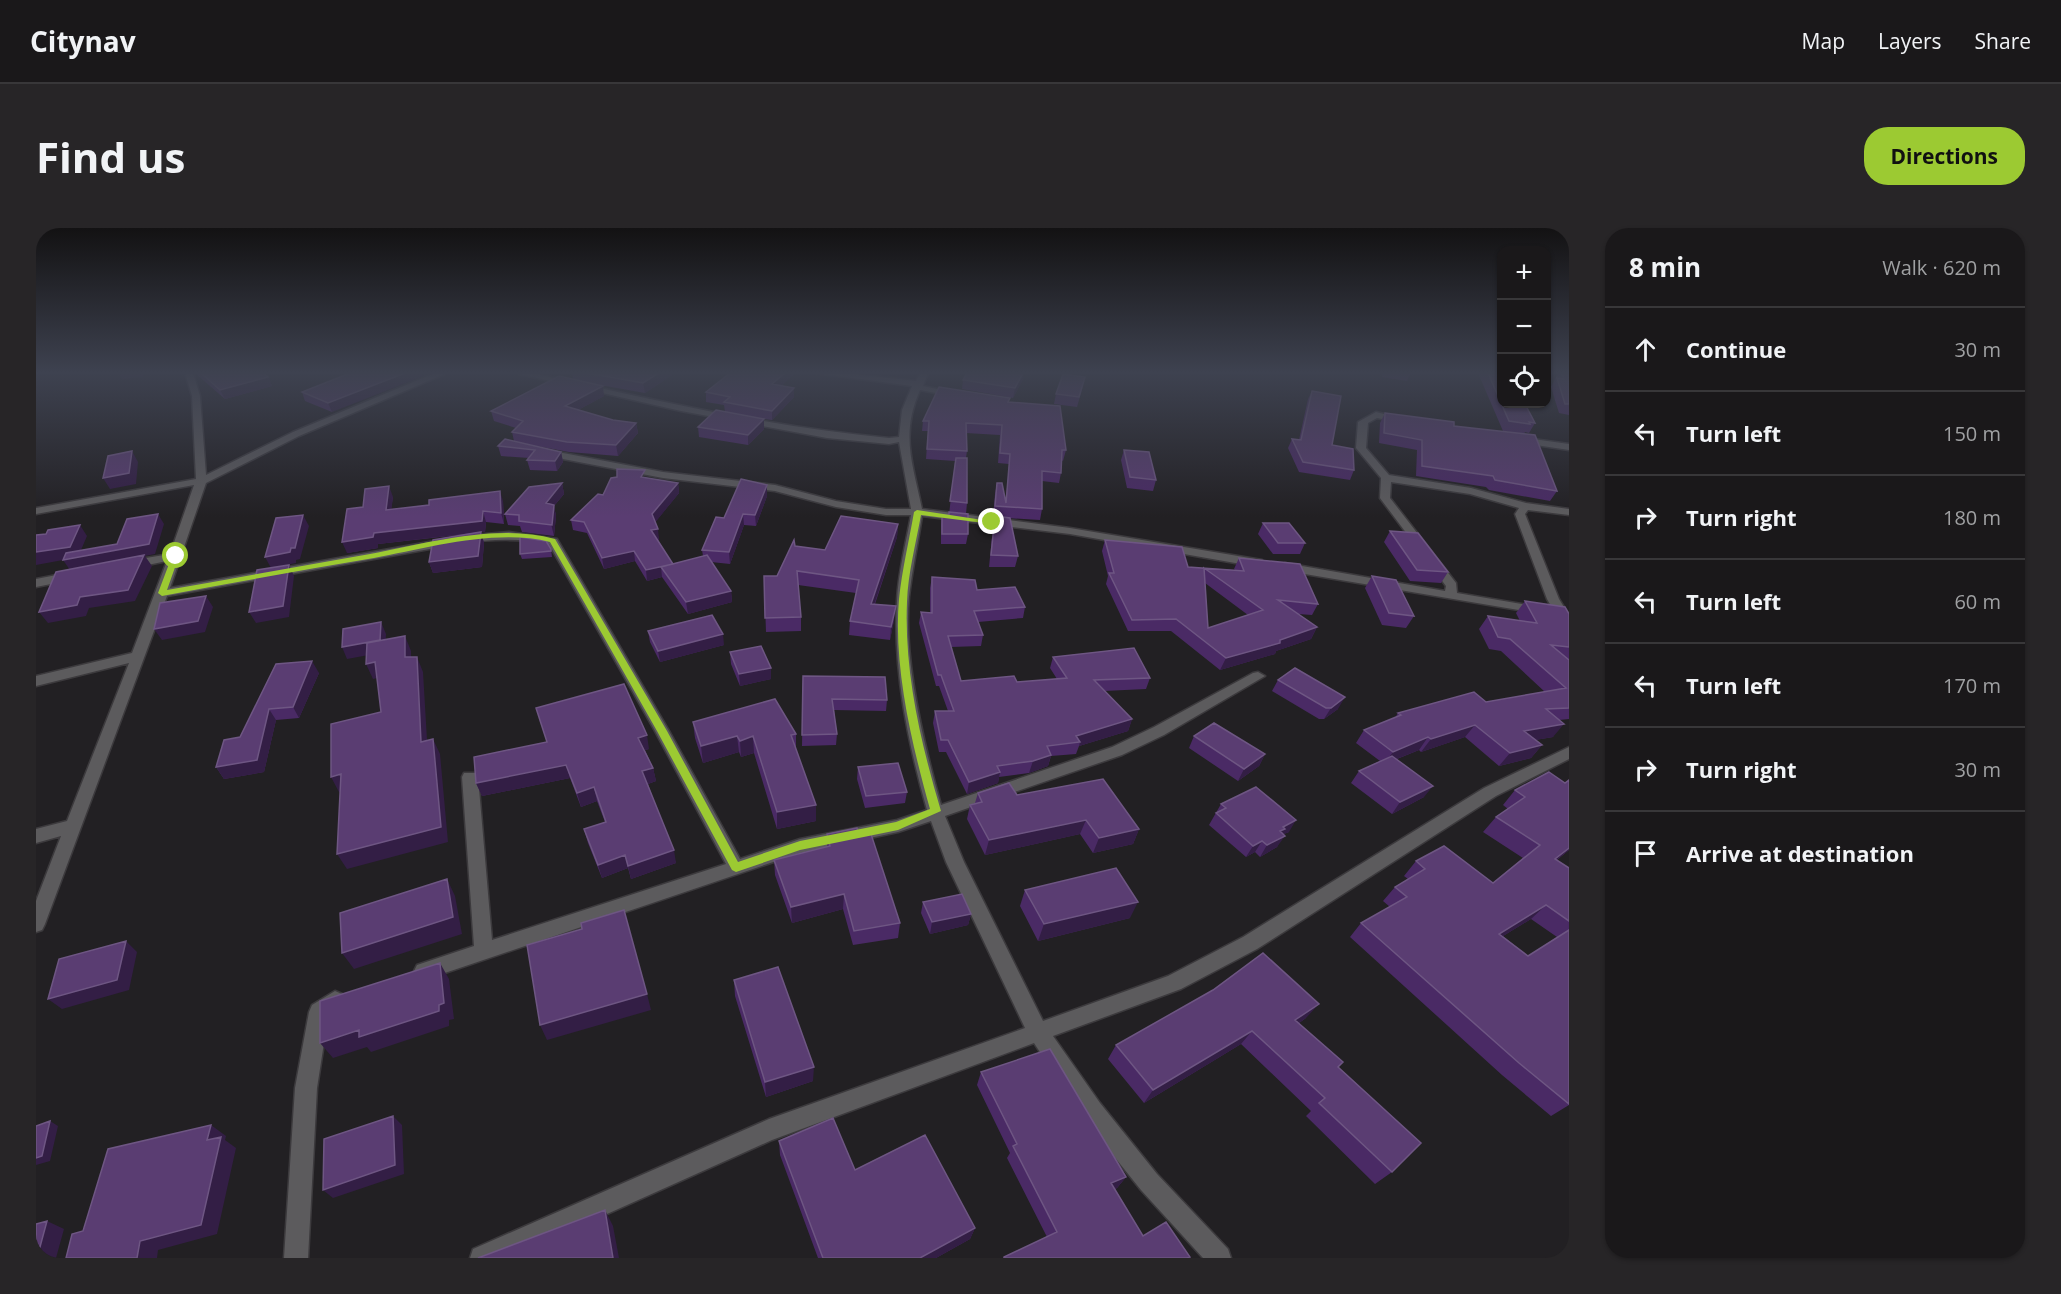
<!DOCTYPE html>
<meta charset="utf-8">
<style>
body{margin:0;font-family:"Open Sans",sans-serif;background:#272527;color:#f1f3f6}
.controls{position:absolute;right:18px;top:18px;display:grid;overflow:hidden;border-radius:12px;box-shadow:0 2px 4px #0004}
.controls button{width:54px;height:54px;display:grid;place-items:center;padding:0;border:0;border-bottom:2px solid #383739;background:#1a181a;color:#f1f3f6;font:30px sans-serif}
.stop{position:absolute;width:18px;height:18px;margin:-14px;border:4px solid #9cca32;border-radius:50%;background:#fff}
.stop.end{background:#9cca32;border-color:#fff;box-shadow:0 2px 6px #0008}
.list{margin:0;padding:0;list-style:none}
h2{display:flex;justify-content:space-between;align-items:center;height:78px;margin:0;padding:0 24px;font-size:26px}
h2 small{font-size:20px;font-weight:400;color:#9fa0a2}
.list li{display:grid;grid-template-columns:39px 1fr auto;gap:18px;align-items:center;box-sizing:border-box;height:84px;padding:0 24px;border-top:2px solid #383739}
.list b{display:block;font-size:22px;white-space:nowrap}
.list em{font-size:20px;font-style:normal;color:#9fa0a2}
.icon{flex:none;width:33px;height:33px;fill:none;stroke:currentColor;stroke-width:2;stroke-linecap:round;stroke-linejoin:round}
.map{position:relative;flex:none;width:1533px;height:1030px;overflow:hidden;border-radius:24px}
header{display:flex;align-items:center;gap:36px;box-sizing:border-box;height:84px;padding:0 30px;background:#1a181a;border-bottom:2px solid #383739}
header strong{font-size:28px}
nav{display:flex;gap:33px;margin-inline-start:auto;font-size:21px}
.intro{display:flex;align-items:center;justify-content:space-between;box-sizing:border-box;height:144px;padding:0 36px}
h1{margin:0;font-size:42px}
.button{padding:15px 27px;border-radius:24px;background:#9cca32;color:#111;font-size:21px;font-weight:700}
main{display:flex;gap:36px;padding:0 36px}
aside{flex:1;background:#1a181a;border-radius:24px;box-shadow:0 2px 4px #0004}
.map>svg:first-child{display:block}
.lines{fill:none;stroke-linecap:round;stroke-linejoin:round}
.street-casing{stroke:#3c3a3d;stroke-width:3}
.street{fill:#5c5b5d;fill-rule:evenodd}
.wall{fill:#4a2a65;fill-rule:evenodd}
.shaded-wall{fill:#331e45}
.building{fill:#5a3d72;stroke:#6e5683;stroke-width:1.5;fill-rule:evenodd}
.route{fill:#9cca32}
</style>
<header>
<strong>Citynav</strong>
<nav><a>Map</a><a>Layers</a><a>Share</a></nav>
</header>
<div class="intro"><h1>Find us</h1><a class="button">Directions</a></div>
<main>
<div class="map">
<svg width="1533" height="1030" viewBox="0 0 1533 1030">
<rect width="100%" height="100%" fill="#222023"/>
<g class="lines">
<g class="street-casing">
<path id="street" d="M149,145H157L164,168L170,247L257,204L399,145H411L263,208L170,255L134,360L427,308L473,304L521,311L633,503L704,631L764,611L861,592L891,582C872,515 857,443 861,373C862,345 870,315 875,287H850L800,279L739,263L627,250L506,227L501,224L506,221L627,244L739,257L800,273L850,281H875L863,214L853,216L791,210L645,183L479,145H496C614,171 732,199 853,210L863,209L866,182L876,158L779,145H808L880,153L884,145H892L887,158L925,166L921,169L884,162C864,207 877,236 886,281L1034,300L1226,332L1228,335L1222,339L1034,306L886,288C882,315 876,342 873,369C867,431 888,517 905,577L1076,519L1118,499L1217,445L1222,444L1229,448L1128,507L1086,527L909,588L928,634L1007,793L1132,748L1207,709L1448,560L1533,519V531L1460,568L1221,721L1145,761L1017,808L1064,875L1121,946L1192,1021L1195,1030H1167L1105,962L1048,891L998,815L736,912L473,1030H434L437,1021L733,891L989,800L910,634L895,593L862,604L764,625L388,752L381,749L378,743L381,737L438,718L426,549L428,545H440L442,549L456,712L690,636L619,503L513,316C484,310 456,311 427,315L131,368L9,696L6,702L0,704V673L25,608L0,615V601L31,593L93,435L0,458V448L96,425L131,333L92,341L86,337L92,333L134,326L158,257L0,286V280L160,251L156,168Z
M1340,184L1372,192L1367,195L1341,190L1332,195L1330,220L1353,247L1435,260L1490,275L1533,281V287L1492,282L1489,286L1523,371L1533,387V402L1528,401L1511,371L1479,286L1483,280L1434,266L1355,254L1354,270L1420,355L1421,365L1503,379L1509,383L1507,386L1245,342L1243,339L1249,335L1409,363L1410,358L1344,270L1345,250L1320,220L1322,194Z
M1482,209L1533,216V222L1479,214V210Z
M36,344L42,348L40,351L0,359V351Z
M299,763L306,766L309,772L306,778L292,789L281,860L272,1030H248L259,860L273,784L276,777Z"/>
</g>
<use href="#street" class="street"/>
</g>
<path class="wall" d="M159,145H227L232,149L236,158L189,171Z
M536,145H639L609,165L547,154L568,168L542,182L577,192L600,195L602,205L582,228L533,224L495,217L525,224L527,234L521,243L494,242L491,232L493,230L465,228L462,218L478,213L476,204L480,200L458,193L455,183L537,151Z
M694,145H759L745,158L758,169L736,192L728,191V201L712,217L663,209L662,199L689,184L688,177L670,174V164Z
M1346,145H1375L1371,153L1346,149Z
M1442,145H1466L1499,195L1493,205L1489,204L1488,206L1521,263L1514,273L1453,262L1450,259L1380,248L1381,222L1343,215L1344,195L1349,185L1418,198L1487,206L1467,203Z
M1522,145H1533V187L1523,185L1515,159Z
M309,147L296,184L269,173L266,164Z
M987,151L977,170L926,161L927,152Z
M1047,158L1041,179L1018,176L1020,166Z
M1276,163L1296,217L1318,242L1314,252L1263,244L1252,220L1256,211L1263,212L1272,171Z
M973,174L1030,222L1027,233L1025,232V245L1023,255L1006,253V281L1004,292L970,290L982,328L979,339H953L958,289H957L959,266L961,255L970,271L973,236L962,235L964,207L930,205L931,223L930,230L931,275L930,286L932,306L930,316H905V297L906,287H913L919,233L890,231L892,203H886L887,193Z
M1088,222L1120,252L1117,263L1091,260L1085,232Z
M610,250L642,255L643,265L619,294L623,312H622L637,336L667,328L666,322L688,290L731,268L720,298L708,297L694,336L675,334L695,363L696,374L652,386L626,349L611,353L599,333L568,341L551,305L537,302L535,292L567,267Z
M526,255L528,266L518,278L520,288L518,308L486,304L484,298L472,297L469,286Z
M357,269L355,281L467,273L468,296L450,294L449,304H445L448,315L446,339L397,345L393,334L431,306L342,316V320L311,325L327,279Z
M1227,295L1269,315L1264,326H1237L1222,306Z
M862,296L861,309L839,376L858,392L854,412L813,407L814,393L820,365L762,357L765,389V403L730,404L728,348H741L759,318L789,322Z
M1354,303L1412,344L1405,355L1374,353L1348,314Z
M1069,312L1152,339L1199,342L1198,341L1203,330L1282,376L1276,387L1262,386L1281,399L1275,411L1240,423L1239,426L1184,442L1135,403H1092L1070,356L1072,348L1066,323ZM1169,355L1212,387L1172,400Z
M515,321L516,329L486,331L484,326Z
M1336,348L1378,388L1370,400L1346,397L1329,360Z
M896,349L941,362L989,379L987,390L942,394L947,407L945,418L915,419L925,453L981,454L1021,451L1014,440L1017,429L1114,450L1110,461L1068,463L1096,491L1092,503L1043,518L1040,526L1015,528L1012,538L993,545L963,549L962,555L931,566L910,524H903L897,495L899,483H912L903,458H900L883,395L885,384H894V360Z
M1489,373L1533,386V491L1523,492L1517,509L1499,512L1506,517L1495,530L1463,538L1429,509L1385,524L1383,522L1361,531L1388,569L1356,586L1315,555L1323,543L1344,533L1320,515L1328,502L1359,490L1362,485L1450,474L1509,464L1465,423L1453,421L1443,401L1452,388L1484,393L1480,385Z
M612,403L688,417L624,434L614,414Z
M694,424L735,451L704,458L695,436Z
M240,436L283,445L263,490L240,492L228,544L188,551L180,539L204,509Z
M767,448L851,472L850,483L798,482L801,506L800,517L766,518Z
M1242,452L1302,481L1288,491H1283L1236,463Z
M500,480L613,521L609,522L617,540L620,553L612,556L640,635L595,651L592,640L566,650L552,615L548,601L569,594L561,573L545,579L534,550L446,568L440,555L511,514Z
M657,494L760,506V522L780,577V593L741,601L718,525L705,529L703,524L667,535L659,510Z
M1158,508L1229,526L1223,538L1202,553L1153,520Z
M822,539L871,564L869,575L829,580L821,551Z
M1513,544L1533,622L1521,632L1533,640V877L1515,888L1466,847L1314,709L1325,695L1354,679L1347,673L1359,659L1372,651L1368,648L1380,633L1457,655L1487,630L1447,604L1460,589L1472,581L1467,577L1479,562ZM1495,691L1521,709L1492,728L1467,708Z
M942,565L981,567L1103,601L1097,616L1057,625L1044,606L949,627L931,591L934,577L939,575Z
M1185,576L1253,604L1247,606L1241,619L1224,629L1219,624L1210,629L1173,597Z
M791,606L823,608L864,695L862,710L817,717L807,681L756,695L739,647L738,632L791,619Z
M989,662L1094,690L1002,713L984,678Z
M887,674L935,686L932,697L894,706L885,685Z
M698,752L777,853L730,869L699,768Z
M1270,790L1263,795L1302,839L1356,944L1339,956L1270,888L1275,883L1205,816L1108,875L1072,831L1080,817Z
M945,844L1090,949L1081,960L1079,961L1107,1008L1154,1029L1152,1030H967L968,1029L1011,1009L971,930L974,925L941,857Z
M743,913L819,942L939,1000L934,1011L900,1030H782L744,927Z"/>
<path class="shaded-wall" d="M83,145H107V149L86,151Z
M369,145H395L296,184L292,175Z
M623,145H639L609,165L607,155Z
M749,145H759L736,166V156Z
M987,145H988L987,151L977,170L979,160Z
M232,149L236,158L189,171L184,162Z
M567,158L568,168L531,188L529,178Z
M758,160V169L736,192V183Z
M728,191V201L712,217V207Z
M600,195L602,205L582,228L580,217Z
M96,223L102,234L100,256L74,261L67,250Z
M525,224L527,234L521,243L519,233Z
M526,255L528,266L518,278L520,288L518,308L510,275Z
M642,255L643,265L618,296L616,286Z
M731,257V268L720,298L719,287Z
M353,258L357,269L354,293L350,282Z
M464,263L467,273L468,296L465,285Z
M447,283L450,294L449,304H445L448,315L446,339L397,345L393,334L445,304L342,316V320L311,325L306,314L338,305Z
M122,286L128,296L119,326L109,328L116,338L99,373L53,380L50,388L12,395L3,384L44,369L34,342L27,332L0,337V324L44,297L51,308L42,329L113,316Z
M707,286L708,297L694,336L693,324Z
M267,287L273,298L264,331L260,332V335L235,340L229,329L255,320Z
M862,296L861,309L834,389L835,376Z
M622,301L623,312L617,313L615,302Z
M598,323L599,333L568,341L566,330Z
M253,337L258,348L253,389L220,395L213,384Z
M625,339L626,349L611,353L610,342Z
M695,363L696,374L652,386L650,374Z
M170,368L177,379L169,404L126,412L118,401Z
M860,378L858,392L854,412L855,399Z
M345,394L350,406L349,424L311,431L306,419Z
M1281,399L1275,411L1240,423L1239,426L1184,442L1190,430Z
M687,406L688,417L624,434L622,423Z
M369,408L375,423V444L369,429Z
M381,429L387,444L392,529L385,514Z
M276,433L283,445L263,490L257,479Z
M339,434L346,449L337,451L330,436Z
M735,440V451L704,458L703,446Z
M1309,469L1302,481L1288,491L1295,480Z
M233,481L240,492L228,544L188,551L180,539Z
M1096,491L1092,503L1043,518L1044,514L1040,508Z
M1528,496L1517,509L1477,516L1488,503Z
M1439,497L1429,509L1385,524L1395,511Z
M611,507L613,521L605,523L602,510Z
M701,508L703,524L667,535L665,518Z
M717,508L718,525L705,529L704,513Z
M1392,509L1383,522L1348,536L1357,524Z
M397,511L404,526L412,614L311,641L301,626Z
M1506,517L1495,530L1463,538L1474,525Z
M1229,526L1223,538L1202,553L1208,541Z
M1015,527L1012,538L993,545L997,533Z
M530,537L534,550L446,568L440,555Z
M617,540L620,553L609,557L606,543Z
M964,544L962,555L931,566L933,554Z
M305,546L313,562L303,564L295,549Z
M1397,558L1388,569L1356,586L1364,574Z
M558,559L561,573L545,579L541,565Z
M780,577V593L741,601V584Z
M1050,592L1044,606L949,627L953,612Z
M1260,592L1253,604L1244,608H1249L1241,619L1224,629L1231,617L1247,599Z
M1103,601L1097,616L1057,625L1063,610Z
M1226,613L1219,624L1210,629L1217,618Z
M1533,620V622L1504,645L1519,631Z
M638,622L640,635L595,651L592,638Z
M589,627L592,640L566,650L562,637Z
M411,651L419,668L426,706L318,741L306,725Z
M808,666L807,681L756,695L755,679Z
M1102,674L1094,690L1002,713L1008,696Z
M1510,677L1495,691L1449,719L1463,706Z
M935,686L932,697L894,706L896,694Z
M90,713L101,724L93,762L26,781L12,771Z
M404,735L413,751L418,791L413,792V798L335,824L331,819L297,830L284,815L403,777Z
M611,766L615,782L511,812L504,797Z
M1283,776L1270,790L1247,806L1259,792Z
M1216,803L1205,816L1108,875L1117,862Z
M778,839L777,853L730,869L729,854Z
M357,888L366,897L368,946L297,970L287,962Z
M14,893L22,898L14,933L0,937V930Z
M175,897L190,908L189,912L200,920L181,1006L122,1022L121,1030H101L104,1013L171,912Z
M1090,949L1081,960L1067,966L1075,955Z
M569,982L577,998L583,1030H577Z
M11,993L28,1001L20,1030H1Z
M939,1000L934,1011L900,1030H884Z"/>
<path class="building" d="M165,145H227L232,149L184,162Z
M314,145H369L292,175L266,164Z
M551,145H623L607,155Z
M694,145H749L736,156L758,160L736,183L688,174L694,169L670,164Z
M931,145H987L979,160L927,152Z
M1452,145H1466V176H1489L1499,195L1493,194L1494,196L1473,193Z
M1525,145H1533V176H1529L1521,150L1528,151Z
M1027,146L1049,149L1043,169L1020,166Z
M523,148L567,158L529,178L577,192L600,195L580,217L531,214L476,204L487,193L455,183Z
M903,159L974,170L972,174L1024,178L1030,222H1026L1025,245L1006,243V281L959,278L961,255H966L970,275L974,226L964,225L966,197L930,195L931,223L891,221L893,193H887Z
M1276,163L1305,168L1296,217L1317,221L1318,242L1267,234L1256,211L1265,212Z
M680,182L728,191L712,207L662,199Z
M1349,185L1418,194V198L1499,207L1521,263L1459,252L1457,248L1386,238V212L1348,205Z
M469,211L525,224L519,233L491,232L499,222L462,218Z
M1088,222L1113,224L1120,252L1094,249Z
M96,223L93,245L67,250L72,228Z
M920,230H931V275L914,273Z
M581,241L609,242L605,249L642,255L616,286L622,301L615,302L637,336L610,342L598,323L566,330L548,294L535,292L562,266L567,267L575,250L581,249Z
M705,251L731,257L719,287L707,286L693,324L666,322L680,289L688,290Z
M526,255L510,275L518,277L516,297L483,293V287L469,286L493,259Z
M353,258L350,282L393,277V272L464,263L465,285L447,283L446,293L338,305L337,309L306,314L311,281L327,279L329,261Z
M913,284L932,286V306H906V287H913Z
M122,286L113,316L27,332L30,325L81,316L91,291Z
M267,287L259,320H255L254,324L229,329L240,290Z
M805,288L862,296L835,376L860,378L855,399L814,393L823,352L761,343L765,389L729,390L728,348H741L758,312L759,318L789,322Z
M959,288L974,290L982,328L955,327Z
M1227,295H1253L1269,315H1242Z
M44,297L34,319L0,324V307L10,306L12,302Z
M1354,303L1382,305L1412,344L1381,342Z
M445,304L442,328L393,334L397,312Z
M484,309L510,313L515,321V323L484,326Z
M1069,312L1146,319L1152,339L1208,343L1203,330L1264,336L1282,376L1242,372L1281,399L1244,412V415L1190,430L1140,391L1096,392L1073,345H1078ZM1168,340L1227,382L1172,400Z
M108,327L92,362L44,369L41,377L3,384L20,344Z
M671,327L695,363L650,374L625,339Z
M253,337L247,378L213,384L221,342Z
M1336,348L1360,352L1378,388L1353,385Z
M896,349L939,352L941,362L979,359L989,379L938,383L947,407L912,408L925,453L978,448L981,454L1031,450L1017,429L1098,420L1114,450L1058,452L1096,491L1040,508L1044,514L1011,518L1015,527L997,533L961,538L964,544L933,554L912,512H905L899,483H918L905,447H902L885,384L896,385Z
M170,368L162,393L118,401L124,375Z
M1489,373L1529,379L1533,386V419L1515,417L1533,432V480L1510,481L1528,496L1488,503L1506,517L1474,525L1439,497L1395,511L1392,509L1357,524L1328,502L1365,487L1362,485L1438,464L1450,474L1530,460L1474,411L1462,409L1452,388L1501,395Z
M676,387L687,406L622,423L612,403Z
M345,394L344,412L306,419L307,401Z
M369,408V429H381L385,514L397,511L405,599L301,626L305,546L295,549V496L345,484L339,434L330,436L331,415Z
M725,418L735,440L703,446L694,424Z
M276,433L257,479L233,481L221,532L180,539L188,512L204,509L240,436Z
M1259,440L1309,469L1295,480H1290L1242,452Z
M767,448L849,449L851,472L796,471L801,506L766,507Z
M588,456L611,507L602,510L617,540L606,543L638,622L592,638L589,627L562,637L548,601L570,594L558,559L541,565L530,537L440,555L438,529L511,514L500,480Z
M739,471L760,506L755,507L780,577L741,584L717,508L704,513L701,508L665,518L657,494Z
M1178,495L1229,526L1208,541L1158,508Z
M1356,528L1397,558L1364,574L1323,543Z
M862,535L871,564L830,568L822,539Z
M1513,544L1529,555L1533,552V620L1519,631L1533,640V693L1510,677L1463,706L1492,728L1533,702V876L1483,835L1325,695L1371,669L1359,659L1389,641L1380,633L1408,618L1457,655L1504,617L1460,589L1489,569L1479,562Z
M1067,551L1103,601L1063,610L1050,592L953,612L934,577L946,574L942,565L973,555L981,567Z
M1220,559L1260,592L1247,599L1249,601L1244,603L1249,608L1231,617L1226,613L1217,618L1180,585L1190,580L1185,576Z
M821,600L823,608L835,606L864,695L818,703L808,666L755,679L738,632L794,618L791,606Z
M1080,640L1102,674L1008,696L989,662Z
M411,651L417,689L306,725L304,685Z
M926,666L935,686L896,694L887,674Z
M588,682L611,766L504,797L491,717L546,701L545,695Z
M90,713L81,752L12,771L23,731Z
M1227,725L1283,776L1259,792L1307,834L1302,839L1385,915L1356,944L1283,875L1289,870L1216,803L1117,862L1080,817L1177,762Z
M404,735L408,775L403,777V783L323,809V802L284,815V773Z
M742,739L778,839L729,854L698,752Z
M1014,821L1090,949L1075,955L1107,1008L1130,994L1154,1029L1151,1030H968V1029L1021,1004L977,918L981,916L945,844Z
M357,888L359,937L287,962L288,911Z
M797,890L819,942L889,907L939,1000L884,1030H787L743,913Z
M14,893L6,928L0,930V898Z
M175,897L171,912L185,909L165,997L104,1013L101,1030H30L36,1006L47,1003L72,921Z
M569,982L577,1030H442Z
M11,993L1,1030H0V996Z"/>
<linearGradient id="sky" x2="0" y2="1"><stop stop-color="#131213"/><stop offset="0.5" stop-color="#3e4250"/><stop offset="1" stop-color="#3e4250" stop-opacity="0"/></linearGradient>
<rect width="1533" height="289" fill="url(#sky)"/>
<path class="route" d="M881,282L960,294L956,296L885,287C880,315 872,345 871,374C868,444 885,516 905,583L862,602L764,622L700,644L696,642L621,503L514,314C462,300 390,320 338,330C267,342 196,355 126,368L122,365L136,328L140,326L143,328L131,362C199,350 266,338 334,326C393,315 460,295 519,311L631,503L702,634L764,613L860,594L894,581C876,517 857,438 863,371C866,342 873,313 878,284Z"/>
</svg>
<div class="controls">
<button>+</button>
<button>−</button>
<button><svg class="icon" aria-label="locate" viewBox="0 0 24 24"><circle cx="12" cy="12" r="6"/><path d="M12 2v4M12 18v4M2 12h4M18 12h4"/></svg></button>
</div>
<div class="stop" style="left:140px;top:328px"></div>
<div class="stop end" style="left:956px;top:294px"></div>
</div>
<aside>
<h2>8 min<small>Walk · 620 m</small></h2>
<ul class="list">
<li><svg class="icon" aria-label="ahead" viewBox="0 0 24 24"><path d="M12 20V5M6 11l6-6 6 6"/></svg><div><b>Continue</b></div><em>30 m</em></li>
<li><svg class="icon" aria-label="left" viewBox="0 0 24 24"><path d="M17 20v-9H6M10 6l-5 5 5 5"/></svg><div><b>Turn left</b></div><em>150 m</em></li>
<li><svg class="icon" aria-label="right" viewBox="0 0 24 24"><path d="M7 20v-9h11M14 6l5 5-5 5"/></svg><div><b>Turn right</b></div><em>180 m</em></li>
<li><svg class="icon" aria-label="left" viewBox="0 0 24 24"><path d="M17 20v-9H6M10 6l-5 5 5 5"/></svg><div><b>Turn left</b></div><em>60 m</em></li>
<li><svg class="icon" aria-label="left" viewBox="0 0 24 24"><path d="M17 20v-9H6M10 6l-5 5 5 5"/></svg><div><b>Turn left</b></div><em>170 m</em></li>
<li><svg class="icon" aria-label="right" viewBox="0 0 24 24"><path d="M7 20v-9h11M14 6l5 5-5 5"/></svg><div><b>Turn right</b></div><em>30 m</em></li>
<li><svg class="icon" aria-label="arrive" viewBox="0 0 24 24"><path d="M6 21V4h12l-3 4 3 4H6"/></svg><div><b>Arrive at destination</b></div></li>
</ul>
</aside>
</main>
